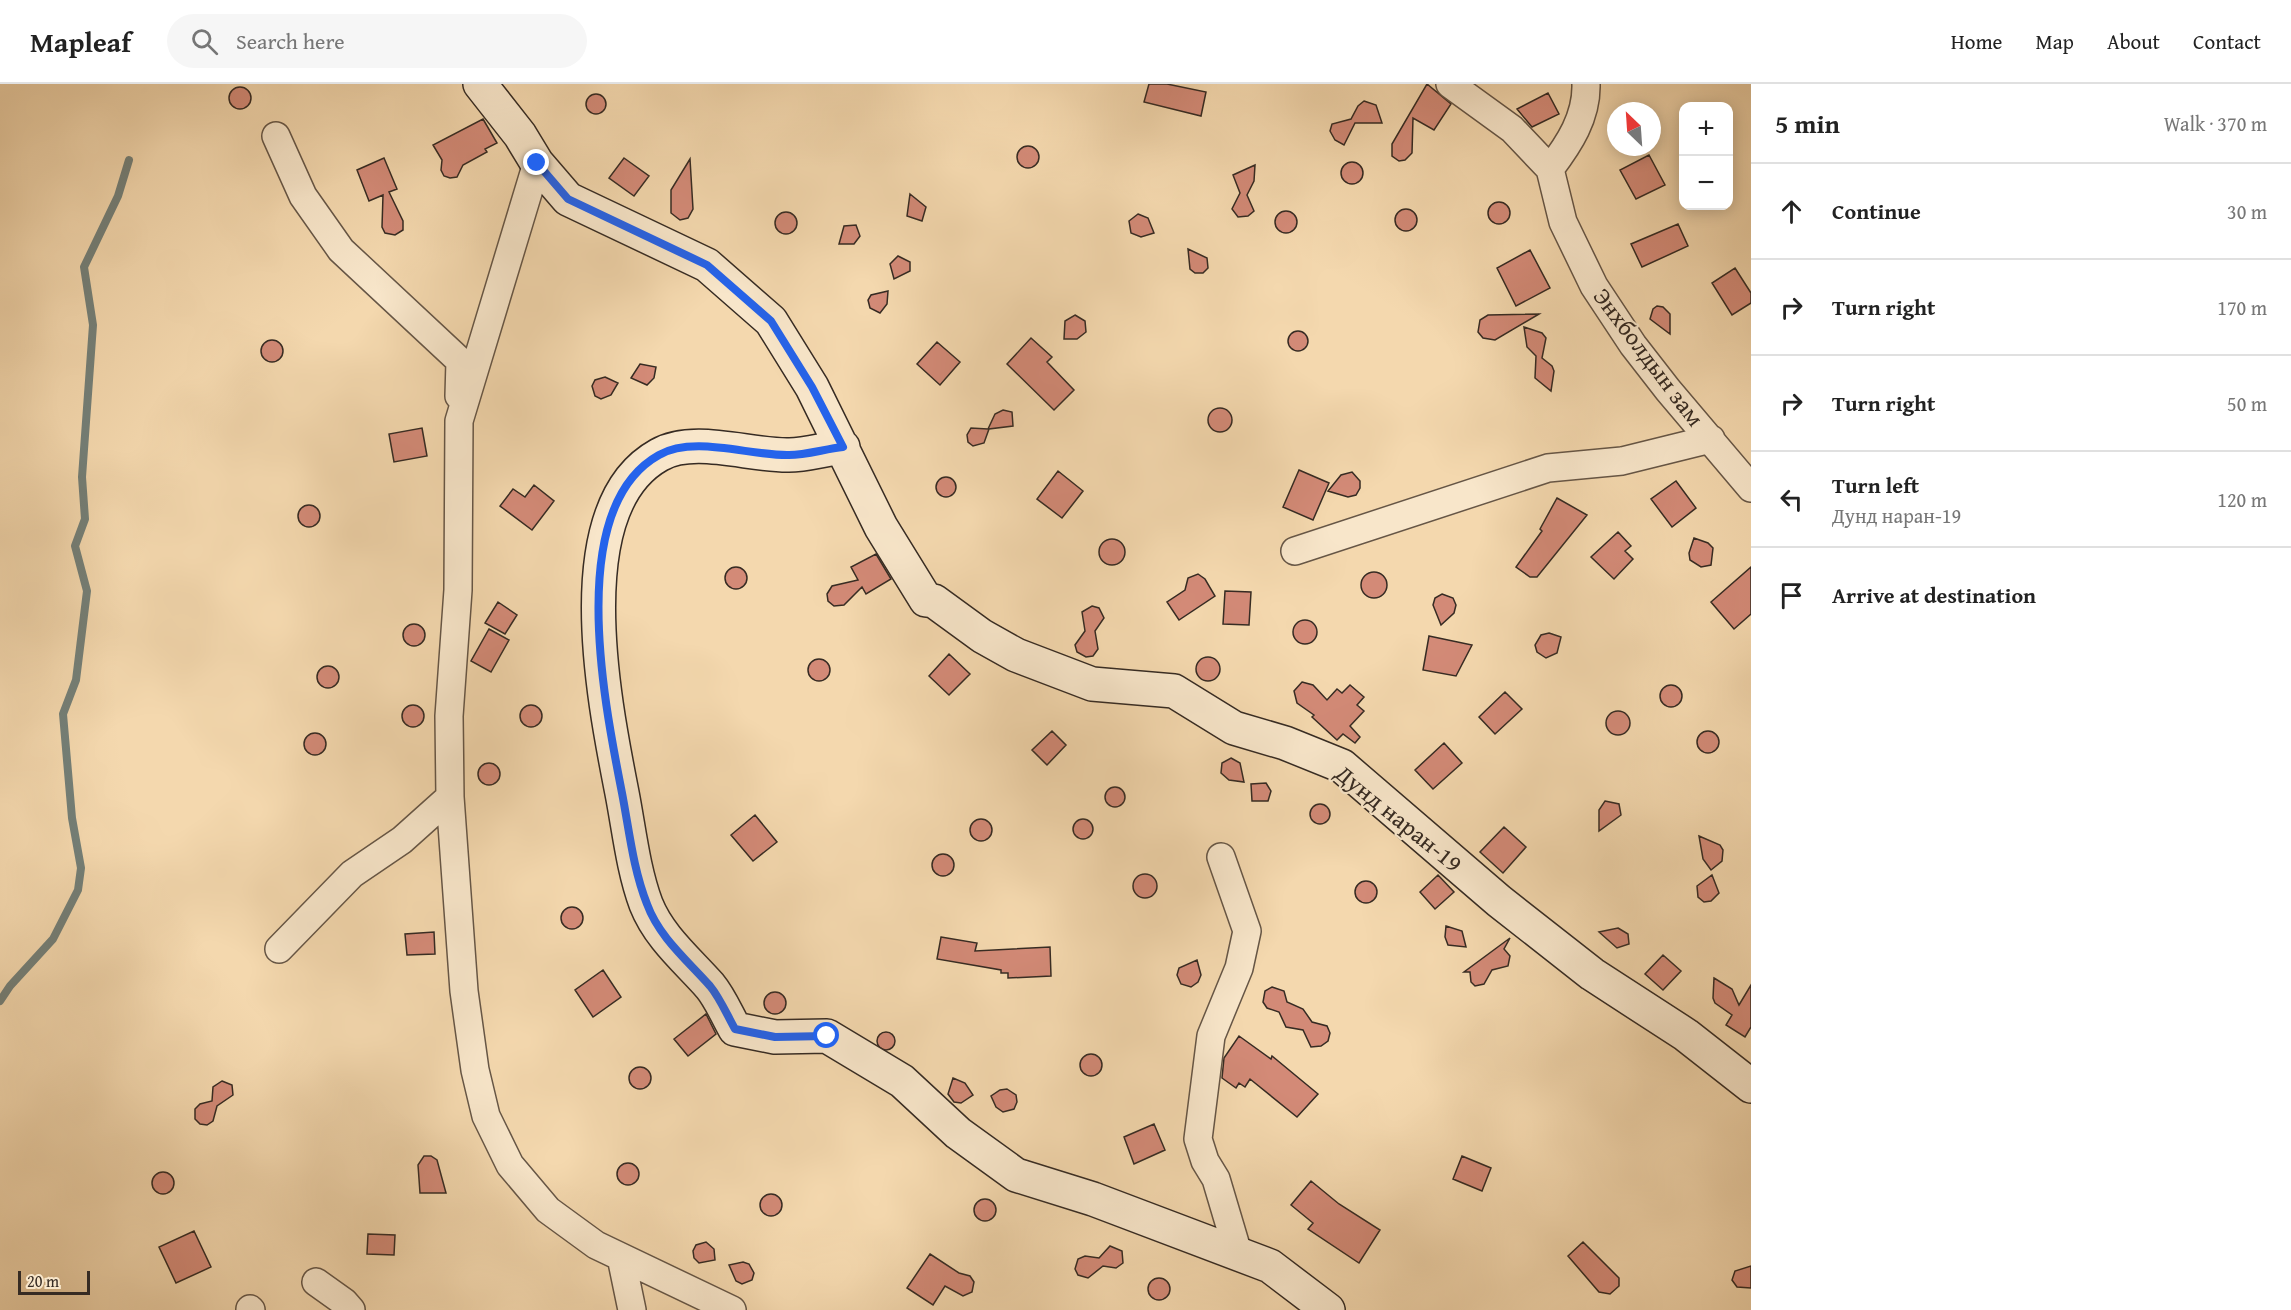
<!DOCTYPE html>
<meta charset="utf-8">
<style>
body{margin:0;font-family:"Gentium Book Plus",serif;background:#f6f6f6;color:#222}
.controls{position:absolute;right:18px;top:18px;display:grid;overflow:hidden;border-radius:12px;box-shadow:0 3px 15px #0003}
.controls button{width:54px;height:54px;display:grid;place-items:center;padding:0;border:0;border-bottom:2px solid #e0e0e0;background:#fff;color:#222;font:30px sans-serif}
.compass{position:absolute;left:1607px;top:18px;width:54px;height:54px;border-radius:50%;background:#fff;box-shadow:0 3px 15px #0003;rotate:335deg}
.scale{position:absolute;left:18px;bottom:15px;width:72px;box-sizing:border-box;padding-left:6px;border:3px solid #362b23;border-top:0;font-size:16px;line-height:21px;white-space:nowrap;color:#362b23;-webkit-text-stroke:4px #f8e6ca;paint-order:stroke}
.stop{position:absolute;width:18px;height:18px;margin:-14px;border:4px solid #2563eb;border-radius:50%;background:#fff}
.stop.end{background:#2563eb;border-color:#fff;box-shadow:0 2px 6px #0008}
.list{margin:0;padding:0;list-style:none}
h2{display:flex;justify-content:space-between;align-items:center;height:78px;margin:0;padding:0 24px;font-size:26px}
h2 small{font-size:20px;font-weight:400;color:#767676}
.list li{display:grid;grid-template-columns:39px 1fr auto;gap:18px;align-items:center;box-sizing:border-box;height:96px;padding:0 24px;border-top:2px solid #e0e0e0}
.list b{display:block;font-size:22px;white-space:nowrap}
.list p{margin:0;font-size:20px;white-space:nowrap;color:#767676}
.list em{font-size:20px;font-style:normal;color:#767676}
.icon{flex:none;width:33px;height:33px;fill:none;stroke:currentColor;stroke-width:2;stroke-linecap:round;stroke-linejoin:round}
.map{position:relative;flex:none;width:1751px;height:1226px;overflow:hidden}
header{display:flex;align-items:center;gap:36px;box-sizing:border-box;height:84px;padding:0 30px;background:#fff;border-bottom:2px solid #e0e0e0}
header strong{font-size:28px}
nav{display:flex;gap:33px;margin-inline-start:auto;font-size:21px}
.search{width:420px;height:54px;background:#f6f6f6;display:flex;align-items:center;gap:15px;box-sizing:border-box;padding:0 21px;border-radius:33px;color:#767676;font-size:22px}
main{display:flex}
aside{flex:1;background:#fff}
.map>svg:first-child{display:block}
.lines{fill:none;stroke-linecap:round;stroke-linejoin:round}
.stream{stroke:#748079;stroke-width:8}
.building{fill:#d38a77;stroke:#362b23;stroke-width:1.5}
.street-casing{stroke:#665646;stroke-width:30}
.secondary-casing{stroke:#362b23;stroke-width:36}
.street{stroke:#f8e6ca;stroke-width:27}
.secondary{stroke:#f8e6ca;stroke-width:33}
.route{stroke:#2563eb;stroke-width:8}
.labels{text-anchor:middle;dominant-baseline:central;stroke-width:4.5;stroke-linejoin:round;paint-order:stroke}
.street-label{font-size:24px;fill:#362b23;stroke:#f8e6ca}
</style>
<header>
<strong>Mapleaf</strong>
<div class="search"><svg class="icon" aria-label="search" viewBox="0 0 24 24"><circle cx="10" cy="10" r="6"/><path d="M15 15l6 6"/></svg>Search here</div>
<nav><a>Home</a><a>Map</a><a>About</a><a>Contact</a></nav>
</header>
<main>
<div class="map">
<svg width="1751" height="1226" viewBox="0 0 1751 1226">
<rect width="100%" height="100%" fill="#f4d8ae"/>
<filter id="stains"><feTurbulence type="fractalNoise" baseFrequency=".00333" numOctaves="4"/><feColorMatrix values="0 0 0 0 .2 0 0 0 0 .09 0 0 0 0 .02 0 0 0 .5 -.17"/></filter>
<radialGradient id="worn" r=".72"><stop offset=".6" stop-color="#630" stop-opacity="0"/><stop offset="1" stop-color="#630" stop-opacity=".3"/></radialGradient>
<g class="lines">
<path class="stream" d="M0,917L10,902L53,855L78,806L81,784L72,734L63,630L76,596L87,507L75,462L85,435L82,393L93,241L84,183L118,112L129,76"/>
</g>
<path class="building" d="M1149,0H1167L1206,8L1201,32L1144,18Z
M1427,0L1451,20L1434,46L1413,34L1412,69L1405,76L1399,77L1392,72V60Z
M229 14a11 11 0 1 1 22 0a11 11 0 1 1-22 0Z
M1548,9L1559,30L1532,43L1517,25Z
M586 20a10 10 0 1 1 20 0a10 10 0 1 1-20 0Z
M1364,17L1376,21L1382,39H1355L1344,61L1335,56L1330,47L1332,40L1351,35L1358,22Z
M483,35L497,59L485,65L487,68L463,81L457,93L450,94L444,92L441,86L442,76L433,61Z
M1017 73a11 11 0 1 1 22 0a11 11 0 1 1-22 0Z
M1649,71L1665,101L1636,115L1620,86Z
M384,74L397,105L389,108L403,137V146L395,151L385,149L382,143L383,111L369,117L357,86Z
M624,74L649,92L634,112L609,94Z
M690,75L693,125L688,134L680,136L671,129V106Z
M1341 89a11 11 0 1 1 22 0a11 11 0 1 1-22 0Z
M1255,81L1254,97L1247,111L1254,127L1248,132L1238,133L1232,125L1240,109L1233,91Z
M910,110L926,123L922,137L907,132Z
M1488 129a11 11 0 1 1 22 0a11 11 0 1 1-22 0Z
M1395 136a11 11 0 1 1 22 0a11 11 0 1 1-22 0Z
M1275 138a11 11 0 1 1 22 0a11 11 0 1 1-22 0Z
M775 139a11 11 0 1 1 22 0a11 11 0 1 1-22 0Z
M1138,130L1148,134L1154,149L1141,153L1131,149L1129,137Z
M1678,140L1688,162L1642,183L1631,160Z
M856,141L860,152L854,160H839L844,142Z
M1188,165L1207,174L1208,184L1203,189H1195L1190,185Z
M1530,166L1550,204L1516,222L1497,184Z
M898,172L910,178V187L894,195L890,180Z
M1735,184L1751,209V219L1732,231L1712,199Z
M888,207L887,220L880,229L870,224L868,216L871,211Z
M1657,222L1663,223L1670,230V250L1650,235L1653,225Z
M1539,230L1495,256L1483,254L1478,248L1480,236L1488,231Z
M1075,231L1085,237L1086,248L1077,255H1064L1065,237Z
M1524,243L1542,249L1546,254L1542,274L1552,282L1554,287L1551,307L1535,294L1536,272L1527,263Z
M1288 257a10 10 0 1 1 20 0a10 10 0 1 1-20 0Z
M1031,254L1052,273L1047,278L1074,306L1054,326L1007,280Z
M261 267a11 11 0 1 1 22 0a11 11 0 1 1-22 0Z
M937,258L960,278L940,301L917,280Z
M640,280L656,283L654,294L647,301L631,294Z
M605,293L618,299L611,311L601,315L595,312L592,302L595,296Z
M1208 336a12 12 0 1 1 24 0a12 12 0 1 1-24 0Z
M1003,326L1012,328L1013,342L989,345L984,359L973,362L968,358L967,351L971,344L988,345L995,330Z
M422,344L427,372L394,378L389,350Z
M1299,386L1329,399L1313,436L1283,423Z
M1058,387L1083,407L1062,434L1037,415Z
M1352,388L1360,397V404L1356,411L1348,413L1328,407L1341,391Z
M936 403a10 10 0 1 1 20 0a10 10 0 1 1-20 0Z
M1676,397L1696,424L1672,443L1651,415Z
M534,401L554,417L532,446L500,422L513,405L525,413Z
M1557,414L1587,431L1537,493H1530L1516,483L1542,447L1540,445Z
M298 432a11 11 0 1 1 22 0a11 11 0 1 1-22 0Z
M1618,448L1631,462L1625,467L1633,475L1614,495L1591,473Z
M1694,454L1708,459L1713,464L1711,481L1701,483L1690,476L1689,469Z
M1099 468a13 13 0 1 1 26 0a13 13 0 1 1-26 0Z
M876,470L891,495L866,510L862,503L844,521L834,522L828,517L827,510L832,502L858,496L851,483Z
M1751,483V530L1734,545L1711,518Z
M725 494a11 11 0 1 1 22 0a11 11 0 1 1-22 0Z
M1361 501a13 13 0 1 1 26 0a13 13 0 1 1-26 0Z
M1198,490L1205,495L1215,512L1179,536L1167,518L1185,506L1188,494Z
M1225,507L1251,508L1249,541L1223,540Z
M1442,510L1453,514L1456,521L1454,529L1441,541L1433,521L1435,514Z
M498,518L517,531L505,550L485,539Z
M1092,522L1099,524L1104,534L1095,547L1098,565L1093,572L1086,573L1077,568L1075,561L1085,547L1082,528Z
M1293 548a12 12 0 1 1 24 0a12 12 0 1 1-24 0Z
M403 551a11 11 0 1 1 22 0a11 11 0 1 1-22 0Z
M489,545L509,556L491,588L471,577Z
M1549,549L1561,553L1557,569L1546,574L1537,568L1535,561L1541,551Z
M1429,552L1472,561L1456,592L1423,586Z
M949,570L970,590L949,611L929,592Z
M1196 585a12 12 0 1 1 24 0a12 12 0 1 1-24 0Z
M808 586a11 11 0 1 1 22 0a11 11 0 1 1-22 0Z
M317 593a11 11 0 1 1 22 0a11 11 0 1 1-22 0Z
M1302,598L1313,601L1327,616L1337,605L1342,609L1350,601L1364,613L1357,621L1364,627L1350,642L1360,653L1355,659L1343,650L1337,656L1312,633L1314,631L1297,619L1294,607Z
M1660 612a11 11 0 1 1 22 0a11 11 0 1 1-22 0Z
M1505,608L1522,625L1495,650L1479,633Z
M520 632a11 11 0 1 1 22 0a11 11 0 1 1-22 0Z
M402 632a11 11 0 1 1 22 0a11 11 0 1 1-22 0Z
M1606 639a12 12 0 1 1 24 0a12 12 0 1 1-24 0Z
M1052,647L1066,661L1047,681L1032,666Z
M1697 658a11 11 0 1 1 22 0a11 11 0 1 1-22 0Z
M304 660a11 11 0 1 1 22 0a11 11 0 1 1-22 0Z
M1444,659L1462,679L1433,705L1415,686Z
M1231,674L1240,679L1244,698L1229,696L1221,689L1222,679Z
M478 690a11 11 0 1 1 22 0a11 11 0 1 1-22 0Z
M1266,699L1271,707L1268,717H1252L1251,700Z
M1105 713a10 10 0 1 1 20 0a10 10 0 1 1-20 0Z
M1605,717L1619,720L1621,731L1599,747V726Z
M1310 730a10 10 0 1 1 20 0a10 10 0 1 1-20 0Z
M755,731L777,758L753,777L731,751Z
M1073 745a10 10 0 1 1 20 0a10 10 0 1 1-20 0Z
M970 746a11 11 0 1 1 22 0a11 11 0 1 1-22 0Z
M1504,743L1526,763L1503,789L1480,768Z
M1699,752L1720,761L1723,766L1722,777L1711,786L1703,775Z
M932 781a11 11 0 1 1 22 0a11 11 0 1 1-22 0Z
M1133 802a12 12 0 1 1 24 0a12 12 0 1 1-24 0Z
M1438,791L1454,808L1435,825L1420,808Z
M1712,791L1719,809L1711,817L1704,818L1698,813L1697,802Z
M1355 808a11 11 0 1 1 22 0a11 11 0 1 1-22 0Z
M561 834a11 11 0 1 1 22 0a11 11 0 1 1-22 0Z
M1446,842L1462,847L1466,863L1448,861L1445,853Z
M1618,844L1628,850L1629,860L1617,864L1599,848Z
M434,848L435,870L407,871L405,850Z
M941,853L977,859L975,867L1050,863L1051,892L1008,894V889H1001V886L937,875Z
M1510,854L1504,865L1510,872L1508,882L1492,886L1484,900L1475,902L1471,898L1470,888H1464Z
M1663,871L1681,887L1663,906L1645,890Z
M1197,876L1201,891L1198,898L1191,903L1181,900L1177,891L1179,884Z
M603,886L621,913L593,933L575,906Z
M1714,894L1732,905L1739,921L1751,901V943L1745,953L1726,941L1732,931L1715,919L1713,914Z
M1272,903L1284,907L1287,918L1303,925L1312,938L1327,942L1330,949L1328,957L1321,962L1311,963L1303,946L1286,943L1279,928L1267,924L1263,918L1265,907Z
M764 919a11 11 0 1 1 22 0a11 11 0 1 1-22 0Z
M706,930L716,950L688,972L674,955Z
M877 957a9 9 0 1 1 18 0a9 9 0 1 1-18 0Z
M1239,952L1271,975L1272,972L1318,1010L1297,1033L1250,995L1245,1003L1239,999L1236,1004L1222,994L1224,974Z
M1080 981a11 11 0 1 1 22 0a11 11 0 1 1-22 0Z
M629 994a11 11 0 1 1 22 0a11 11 0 1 1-22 0Z
M953,994L965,999L973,1011L961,1019L954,1018L948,1010Z
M222,997L232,1001L233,1011L217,1022L213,1037L207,1041L200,1040L195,1035V1025L200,1020L212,1017L213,1003Z
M1007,1005L1016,1011L1017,1018L1014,1025L1003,1028L996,1023L991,1012L1000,1006Z
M1154,1040L1165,1066L1134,1080L1124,1053Z
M424,1072H431L437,1076L446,1109H420L418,1081Z
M1462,1072L1491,1084L1482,1107L1453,1095Z
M617 1090a11 11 0 1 1 22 0a11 11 0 1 1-22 0Z
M152 1099a11 11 0 1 1 22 0a11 11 0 1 1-22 0Z
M1311,1097L1339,1120L1380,1146L1359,1179L1308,1145L1313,1139L1291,1121Z
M760 1121a11 11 0 1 1 22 0a11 11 0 1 1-22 0Z
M974 1126a11 11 0 1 1 22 0a11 11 0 1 1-22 0Z
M194,1147L211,1183L176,1199L159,1163Z
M368,1150L395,1151L394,1171L367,1170Z
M706,1158L714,1165L715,1176L699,1179L694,1174L693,1167L696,1161Z
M1583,1158L1619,1194V1202L1610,1210L1599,1208L1568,1172Z
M1110,1162L1122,1167L1123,1179L1116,1184L1103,1182L1088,1194L1078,1191L1075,1185L1078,1175L1085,1172L1099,1174Z
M930,1170L959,1189L970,1192L974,1198L972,1208L963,1212L945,1202L933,1221L907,1204Z
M743,1178L749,1180L754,1189L752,1196L742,1200L736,1197L729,1181Z
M1751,1182V1204L1737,1203L1732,1196L1735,1187Z
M1148 1205a11 11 0 1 1 22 0a11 11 0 1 1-22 0Z"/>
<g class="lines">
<g class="street-casing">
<path id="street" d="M1450,0L1512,45L1550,85L1563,138L1594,202L1633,261L1668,306L1751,404
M276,52L303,112L341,166L460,277L459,312
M537,79L459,337L458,506L449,632L450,713L464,907L475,986L486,1032L510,1081L548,1126L596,1161L732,1226
M1550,85C1569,60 1587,33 1586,0
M1295,467L1548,384L1622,377L1711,355
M1221,773L1247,847L1239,884L1211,952L1198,1055L1205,1077L1216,1095L1238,1169
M279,865L352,790L402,756L450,713
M621,1173L632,1226
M316,1198L344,1218L351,1226
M250,1225L251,1226"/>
</g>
<g class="secondary-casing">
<path id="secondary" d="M480,0L520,51L537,79L568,115L707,181L771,237L812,303L881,443L926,516L934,517L982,552L1016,571L1092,600L1174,607L1234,644L1285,659L1342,682L1499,817L1592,890L1686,951L1751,1002
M843,363C825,365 806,371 789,371C750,372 694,351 659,371C564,424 605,622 622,709C629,745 633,785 646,820C659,853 687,876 710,902C720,914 727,931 735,945L775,953L827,952L902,997L958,1049L1016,1091L1093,1115L1270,1182L1328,1226"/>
</g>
<use href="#street" class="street"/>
<use href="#secondary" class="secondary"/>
</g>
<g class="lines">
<path class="route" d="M537,79L568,115L707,181L771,237L812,303L843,363C825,365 806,371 789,371C750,372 694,351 659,371C564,424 605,622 622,709C629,745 633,785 647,820C659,853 687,876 710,902C720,914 727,931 735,945L775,953L827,952"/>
</g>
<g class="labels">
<g class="street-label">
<text transform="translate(1649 273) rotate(53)">Энхболдын зам</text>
<text transform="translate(1399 734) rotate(39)">Дунд наран-19</text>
</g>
</g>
<rect width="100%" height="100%" filter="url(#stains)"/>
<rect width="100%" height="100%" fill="url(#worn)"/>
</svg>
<div class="controls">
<button>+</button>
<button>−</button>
</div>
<svg class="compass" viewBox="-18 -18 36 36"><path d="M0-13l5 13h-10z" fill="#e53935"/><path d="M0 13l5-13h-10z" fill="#767676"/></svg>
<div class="scale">20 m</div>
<div class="stop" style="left:827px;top:952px"></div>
<div class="stop end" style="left:537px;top:79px"></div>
</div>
<aside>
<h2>5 min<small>Walk · 370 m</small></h2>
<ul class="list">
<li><svg class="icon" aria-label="ahead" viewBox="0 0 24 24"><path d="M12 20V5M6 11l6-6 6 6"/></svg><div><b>Continue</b></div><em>30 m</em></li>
<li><svg class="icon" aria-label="right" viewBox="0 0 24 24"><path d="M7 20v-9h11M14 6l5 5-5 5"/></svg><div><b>Turn right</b></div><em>170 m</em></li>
<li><svg class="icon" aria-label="right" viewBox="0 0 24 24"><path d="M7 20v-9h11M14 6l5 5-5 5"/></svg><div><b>Turn right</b></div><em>50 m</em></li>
<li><svg class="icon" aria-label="left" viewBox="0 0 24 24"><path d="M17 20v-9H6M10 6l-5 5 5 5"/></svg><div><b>Turn left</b><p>Дунд наран-19</p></div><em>120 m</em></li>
<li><svg class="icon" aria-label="arrive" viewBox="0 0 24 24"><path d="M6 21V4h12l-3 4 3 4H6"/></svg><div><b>Arrive at destination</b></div></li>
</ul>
</aside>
</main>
